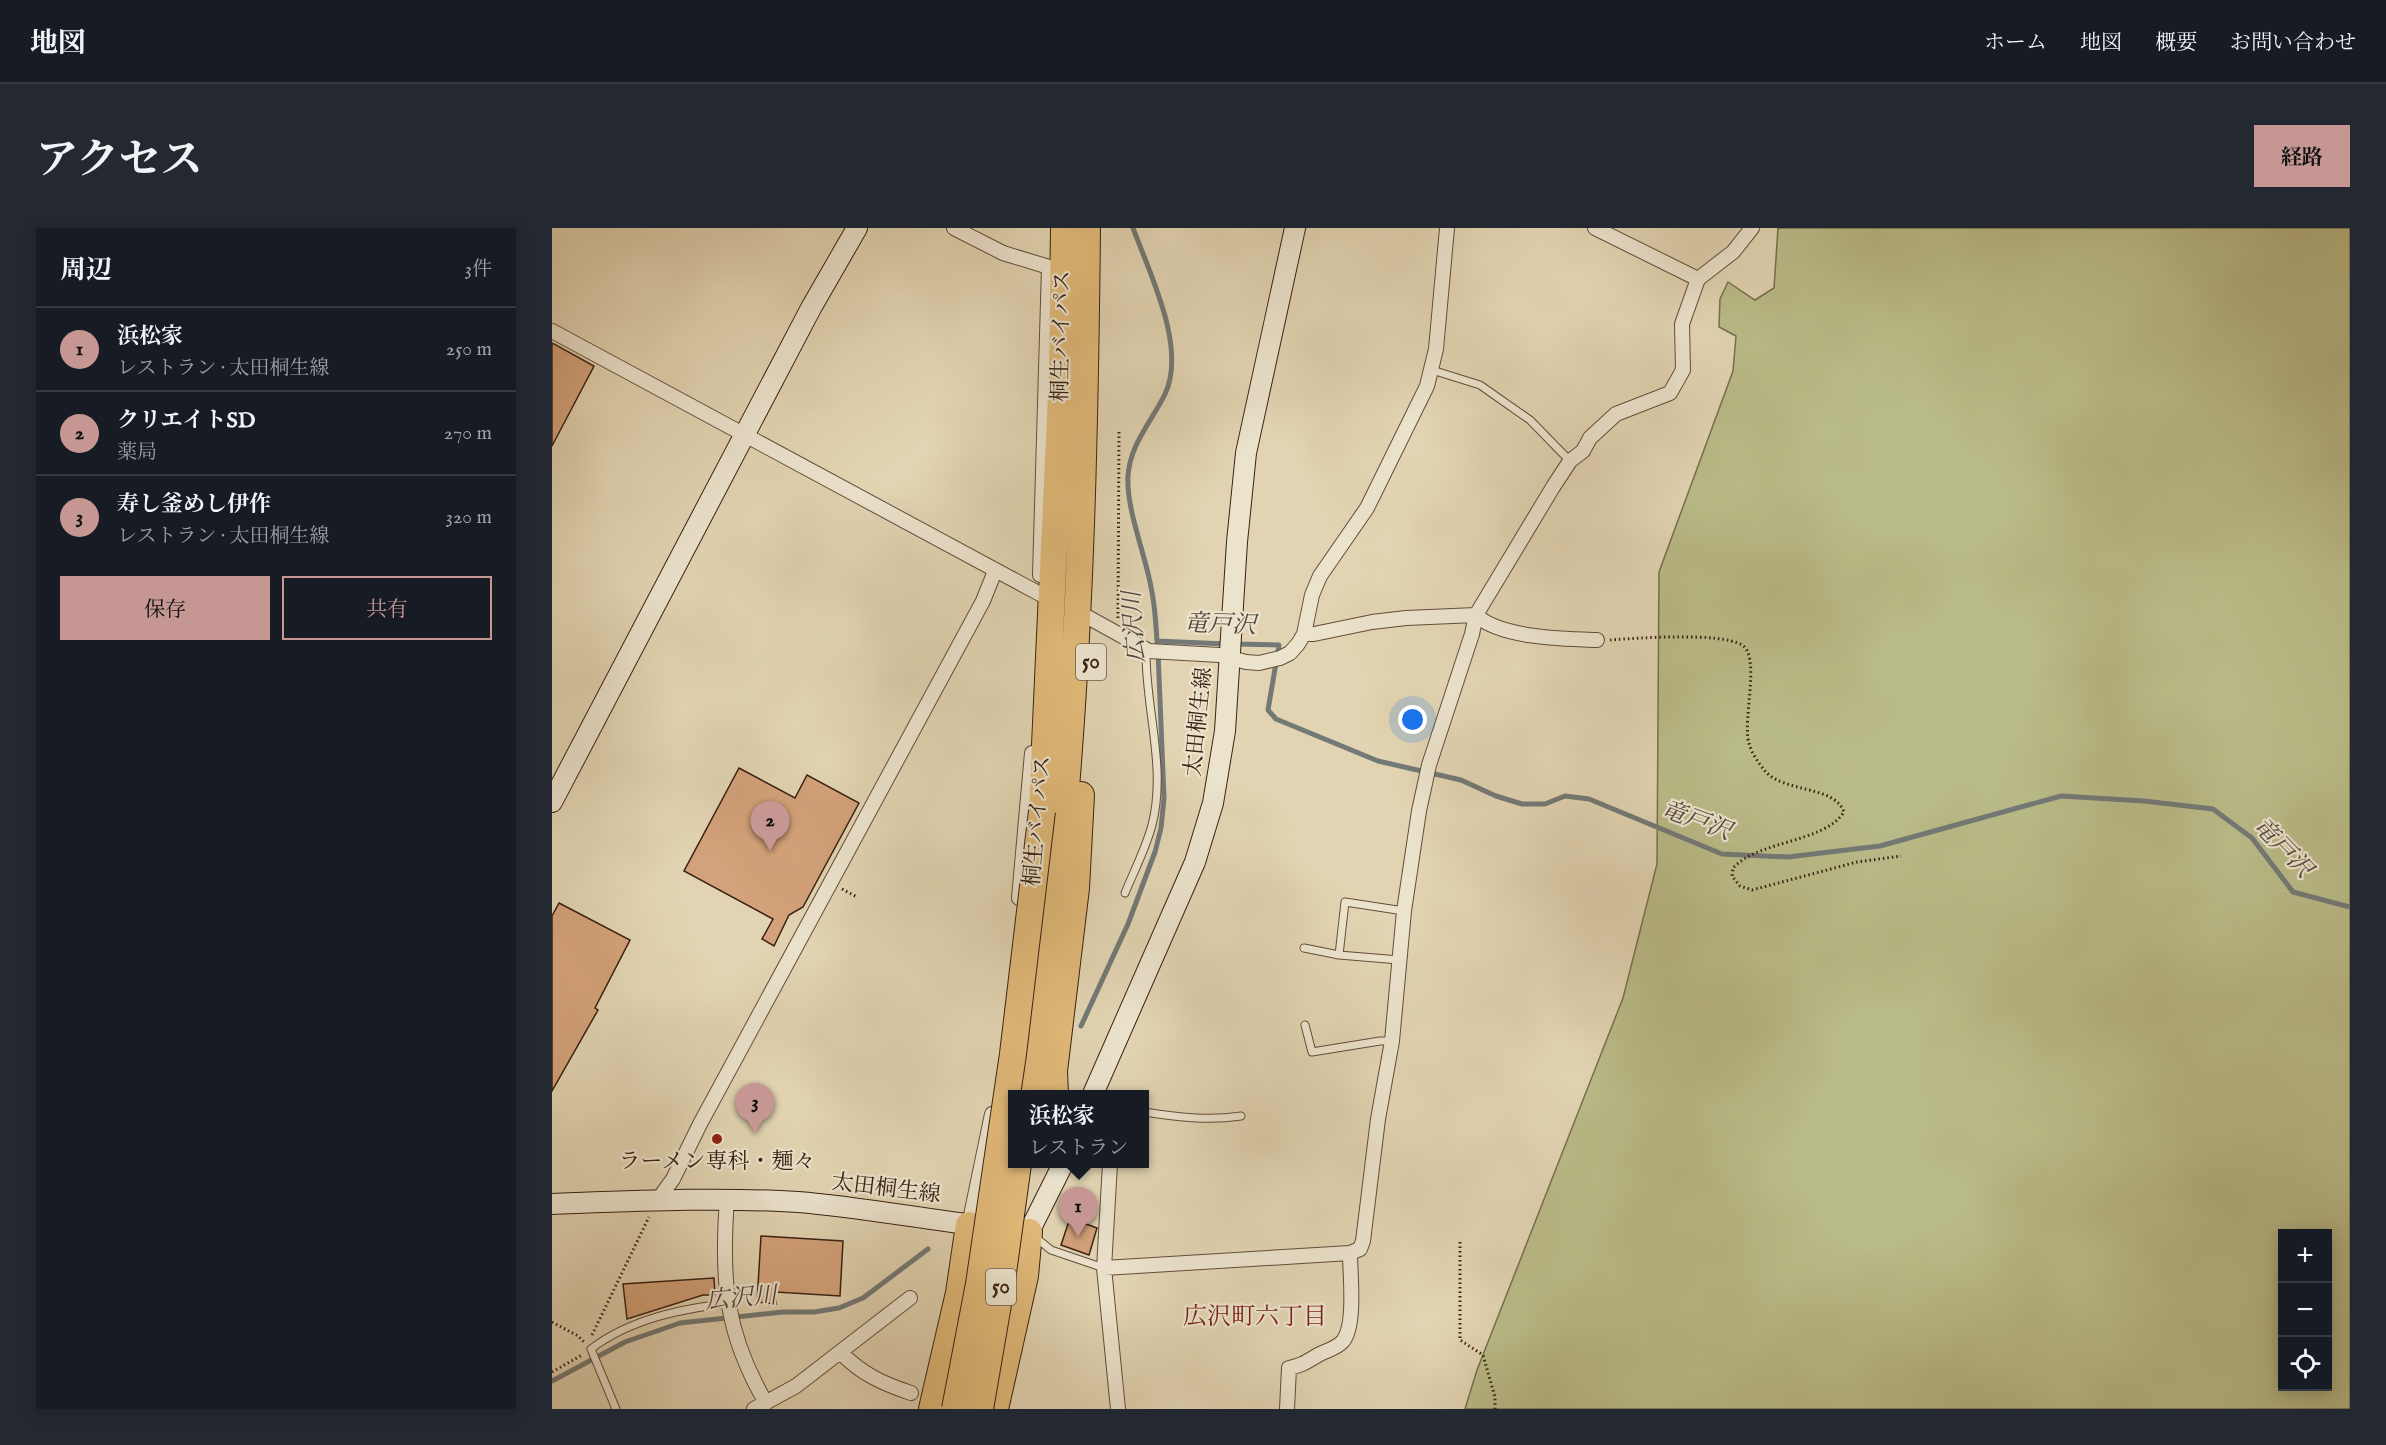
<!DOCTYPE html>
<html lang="ja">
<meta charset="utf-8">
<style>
body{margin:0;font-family:"IM FELL English","Noto Serif JP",serif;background:#242831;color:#f1f3f6}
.controls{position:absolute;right:18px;bottom:18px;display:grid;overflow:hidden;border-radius:0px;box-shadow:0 3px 15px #0003}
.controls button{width:54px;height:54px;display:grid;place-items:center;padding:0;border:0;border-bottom:2px solid #363941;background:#171b24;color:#f1f3f6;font:30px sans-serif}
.you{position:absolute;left:861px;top:492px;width:21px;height:21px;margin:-15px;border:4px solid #fff;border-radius:50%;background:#1a73e8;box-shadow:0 0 0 9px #1a73e833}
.badge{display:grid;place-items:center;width:39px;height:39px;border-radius:50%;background:#c59692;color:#111;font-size:20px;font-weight:700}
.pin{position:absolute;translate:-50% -50px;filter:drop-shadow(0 2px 3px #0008)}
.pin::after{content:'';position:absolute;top:32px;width:21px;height:18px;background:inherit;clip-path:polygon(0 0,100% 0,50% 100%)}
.popup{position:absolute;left:456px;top:862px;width:141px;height:78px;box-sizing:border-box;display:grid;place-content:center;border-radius:0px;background:#171b24;filter:drop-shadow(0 2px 4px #0005);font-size:20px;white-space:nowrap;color:#9ea1a6}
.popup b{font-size:22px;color:#f1f3f6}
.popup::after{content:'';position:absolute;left:50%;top:100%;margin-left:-12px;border:12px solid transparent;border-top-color:#171b24}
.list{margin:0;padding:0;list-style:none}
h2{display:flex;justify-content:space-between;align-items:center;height:78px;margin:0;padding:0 24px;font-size:26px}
h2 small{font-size:20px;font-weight:400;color:#9ea1a6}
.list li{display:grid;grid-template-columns:39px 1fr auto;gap:18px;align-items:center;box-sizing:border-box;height:84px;padding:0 24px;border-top:2px solid #363941}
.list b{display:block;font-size:22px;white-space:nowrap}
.list p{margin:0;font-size:20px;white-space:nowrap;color:#9ea1a6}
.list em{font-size:20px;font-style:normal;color:#9ea1a6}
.actions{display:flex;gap:12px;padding:18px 24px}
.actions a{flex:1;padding:14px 0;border:2px solid #c59692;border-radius:0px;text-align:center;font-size:21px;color:#c59692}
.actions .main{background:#c59692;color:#111}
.icon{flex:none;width:33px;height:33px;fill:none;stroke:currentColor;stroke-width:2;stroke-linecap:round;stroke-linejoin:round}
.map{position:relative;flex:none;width:1798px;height:1181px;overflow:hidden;border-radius:0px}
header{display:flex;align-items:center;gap:36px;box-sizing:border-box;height:84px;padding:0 30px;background:#171b24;border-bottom:2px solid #363941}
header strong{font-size:28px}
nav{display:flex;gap:33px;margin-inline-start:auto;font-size:21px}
.intro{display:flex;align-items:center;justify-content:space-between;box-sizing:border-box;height:144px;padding:0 36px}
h1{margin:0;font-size:42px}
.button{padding:15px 27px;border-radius:0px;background:#c59692;color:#111;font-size:21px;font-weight:700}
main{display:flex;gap:36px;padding:0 36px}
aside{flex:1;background:#171b24;border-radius:0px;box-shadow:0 3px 15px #0003}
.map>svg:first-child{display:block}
.green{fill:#b9bb88;stroke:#786e4e;stroke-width:1.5;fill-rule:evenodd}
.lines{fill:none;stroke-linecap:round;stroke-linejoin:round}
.stream{stroke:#737976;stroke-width:5}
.building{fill:#d4a27a;stroke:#382013;stroke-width:1.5}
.lane-casing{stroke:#624d3b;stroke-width:9}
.street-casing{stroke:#624d3b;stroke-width:16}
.secondary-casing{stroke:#382013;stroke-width:22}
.highway-casing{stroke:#382013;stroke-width:28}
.path{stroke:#382013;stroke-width:3;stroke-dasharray:1.5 3;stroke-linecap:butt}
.lane{stroke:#ece3cd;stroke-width:7}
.street{stroke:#ece3cd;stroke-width:14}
.secondary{stroke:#ece3cd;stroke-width:20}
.highway{stroke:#e1ba79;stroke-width:26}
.highway-bridge-casing{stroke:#382013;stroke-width:28;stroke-linecap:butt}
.highway-bridge{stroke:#e1ba79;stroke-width:26}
.poi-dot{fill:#8f2418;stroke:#ece3cd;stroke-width:2}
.labels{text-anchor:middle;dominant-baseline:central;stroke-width:4.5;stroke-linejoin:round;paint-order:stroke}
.shield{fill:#ece3cd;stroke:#6e5a4b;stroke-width:1.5}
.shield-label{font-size:21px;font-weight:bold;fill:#382013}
.street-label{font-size:22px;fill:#382013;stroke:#ece3cd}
.poi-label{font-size:22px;fill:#382013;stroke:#ece3cd}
.water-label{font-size:24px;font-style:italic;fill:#51453c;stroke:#ece3cd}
.neighbourhood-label{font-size:24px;fill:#7a1f14;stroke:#ece3cd}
</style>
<header>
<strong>地図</strong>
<nav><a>ホーム</a><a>地図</a><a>概要</a><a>お問い合わせ</a></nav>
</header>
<div class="intro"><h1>アクセス</h1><a class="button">経路</a></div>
<main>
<aside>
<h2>周辺<small>3件</small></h2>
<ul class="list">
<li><span class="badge">1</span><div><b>浜松家</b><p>レストラン · 太田桐生線</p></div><em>250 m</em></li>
<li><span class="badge">2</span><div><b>クリエイトSD</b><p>薬局</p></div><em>270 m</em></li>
<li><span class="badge">3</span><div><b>寿し釜めし伊作</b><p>レストラン · 太田桐生線</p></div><em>320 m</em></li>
</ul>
<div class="actions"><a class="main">保存</a><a>共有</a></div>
</aside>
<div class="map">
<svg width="1798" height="1181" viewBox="0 0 1798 1181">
<rect width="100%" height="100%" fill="#e2d4b2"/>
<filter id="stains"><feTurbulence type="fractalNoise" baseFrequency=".00333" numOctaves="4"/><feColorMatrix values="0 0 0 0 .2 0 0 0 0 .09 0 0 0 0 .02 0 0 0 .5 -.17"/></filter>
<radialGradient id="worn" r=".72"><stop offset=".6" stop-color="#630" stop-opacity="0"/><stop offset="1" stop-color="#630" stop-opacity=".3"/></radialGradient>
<path class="green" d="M1226,0H1798V1181H913L925,1142L1071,770L1105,636L1107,344L1181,143L1184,108L1167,99L1168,71L1176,54L1203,72L1222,60ZM1730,1006H1776V1158H1730Z"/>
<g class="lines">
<path class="stream" d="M581,0C598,46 635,120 613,166C600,193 578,216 576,248C574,280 593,326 599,359C603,377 604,396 605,414
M605,413L674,416
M683,416L727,417L716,482L724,491L826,533L909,552L944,568L970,576H993L1013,568L1037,571L1170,626L1236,629L1328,618L1509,568L1592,573L1661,581L1700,610L1741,664L1798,679
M529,798L576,696L603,624L609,600L612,570L606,423
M0,1153L73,1114L128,1095L231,1084H262L287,1080L311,1070L376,1021"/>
</g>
<path class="building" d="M0,115L42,138L0,218Z
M187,540L243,570L255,547L307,575L251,679L237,687L222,718L210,711L221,691L132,643Z
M7,675L78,712L43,780L46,782L0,863V688Z
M518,990L545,1000L537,1027L509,1017Z
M209,1008L291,1013L288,1068L224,1064V1076L205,1074Z
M162,1050L163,1067H151L75,1091L71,1056Z"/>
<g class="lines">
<g class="lane-casing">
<path id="lane" d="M880,142L928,157L978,192L1018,233
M573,665C582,643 594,620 600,597C615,540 593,479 594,422
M752,720L787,727L847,732
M787,727L793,674L852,683
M753,797L760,824L828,813H840
M592,884C625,889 656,893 689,888
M483,1009L499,1022L552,1040
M64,1181L39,1121C78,1091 129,1081 177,1075"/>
</g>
<g class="street-casing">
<path id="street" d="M402,0L451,25L497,39L488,347
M1043,0L1146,51
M0,103L488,366
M532,387L597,423L667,427L694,434L707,435L728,430L738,425L746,416L752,406L760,367L768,348L815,280L875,158L884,121L895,0
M752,406H762L820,394L854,390L924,387C948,410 1012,411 1045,412
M467,670L480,525
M558,936L552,1040L566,1181
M175,971C169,1051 173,1105 214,1175
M105,973L121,951L148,896L431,373L443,343
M417,997L440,886
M552,1040L798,1025L808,1021L811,1013L826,891L840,813L852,683L867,583L877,537L920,406L924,387L1001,259L1018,233L1031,223L1038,210L1064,186L1118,165L1131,142L1130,96L1146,51L1181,24L1200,0
M288,1124C310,1146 329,1155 359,1165
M202,1181L244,1158L358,1070
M735,1181L737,1140C751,1137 754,1134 766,1127C775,1122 784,1121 791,1113C804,1097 798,1046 798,1025"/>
</g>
<g class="secondary-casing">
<path id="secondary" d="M0,574L259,80L305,0
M541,866L643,634L661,575L673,503L685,314L694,225L743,0
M0,976C82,973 164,969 246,974C308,979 369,991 431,998
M463,1002L477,1004L511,936"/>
</g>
<g class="highway-casing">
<path id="highway" d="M490,583L510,145L512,0
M476,866C489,773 503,678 512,583C529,389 533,195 535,0
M503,866L502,843L524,660L529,567
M380,1181L407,1065L417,997
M443,1181L473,1048L477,1004"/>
</g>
<path class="path" d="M566,390L567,203
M1058,412C1086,410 1168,404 1190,417C1209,428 1190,494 1197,515C1199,524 1207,536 1213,543C1232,565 1282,557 1292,584C1272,615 1207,612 1181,640L1180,648L1188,658L1200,662L1305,634L1349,628
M290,661L305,669
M908,1014V1112L931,1127L943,1169V1181
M0,1094L26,1108L32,1114
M40,1107L97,989
M0,1144L30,1127"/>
<use href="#lane" class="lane"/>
<use href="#street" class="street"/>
<use href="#secondary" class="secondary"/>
<use href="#highway" class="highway"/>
<g class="highway-bridge-casing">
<path id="highway-bridge" d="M403,1181L427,1056L461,826L490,583
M428,1181L449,1059L466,936"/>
</g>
<use href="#highway-bridge" class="highway-bridge"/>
</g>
<circle class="poi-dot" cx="165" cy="911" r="6"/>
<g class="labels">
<g class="shield">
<rect x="524" y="416" width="30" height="36" rx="4.5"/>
<rect x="434" y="1041" width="30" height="36" rx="4.5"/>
</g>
<g class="shield-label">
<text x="539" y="434">50</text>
<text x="449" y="1059">50</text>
</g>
<g class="street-label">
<text transform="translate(510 108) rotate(-89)">桐生バイパス</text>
<text transform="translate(647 494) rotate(-84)">太田桐生線</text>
<text transform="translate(486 593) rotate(-85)">桐生バイパス</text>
<text transform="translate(334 961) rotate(7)">太田桐生線</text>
</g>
<g class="poi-label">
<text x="165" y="934">ラーメン専科・麺々</text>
</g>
<g class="water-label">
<text transform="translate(668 397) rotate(2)">竜戸沢</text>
<text transform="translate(583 399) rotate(-94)">広沢川</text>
<text transform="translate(1144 593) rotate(20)">竜戸沢</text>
<text transform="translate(1730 620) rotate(46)">竜戸沢</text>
<text transform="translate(189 1071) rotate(-5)">広沢川</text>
</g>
<g class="neighbourhood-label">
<text x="703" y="1089">広沢町六丁目</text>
</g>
</g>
<rect width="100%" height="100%" filter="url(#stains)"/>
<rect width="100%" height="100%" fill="url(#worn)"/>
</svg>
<div class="controls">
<button>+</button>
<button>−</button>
<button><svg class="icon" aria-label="locate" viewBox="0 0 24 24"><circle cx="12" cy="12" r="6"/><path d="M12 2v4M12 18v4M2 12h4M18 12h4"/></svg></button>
</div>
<div class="you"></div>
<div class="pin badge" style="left:526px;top:1009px">1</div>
<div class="popup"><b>浜松家</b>レストラン</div>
<div class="pin badge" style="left:218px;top:623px">2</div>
<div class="pin badge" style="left:203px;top:905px">3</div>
</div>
</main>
